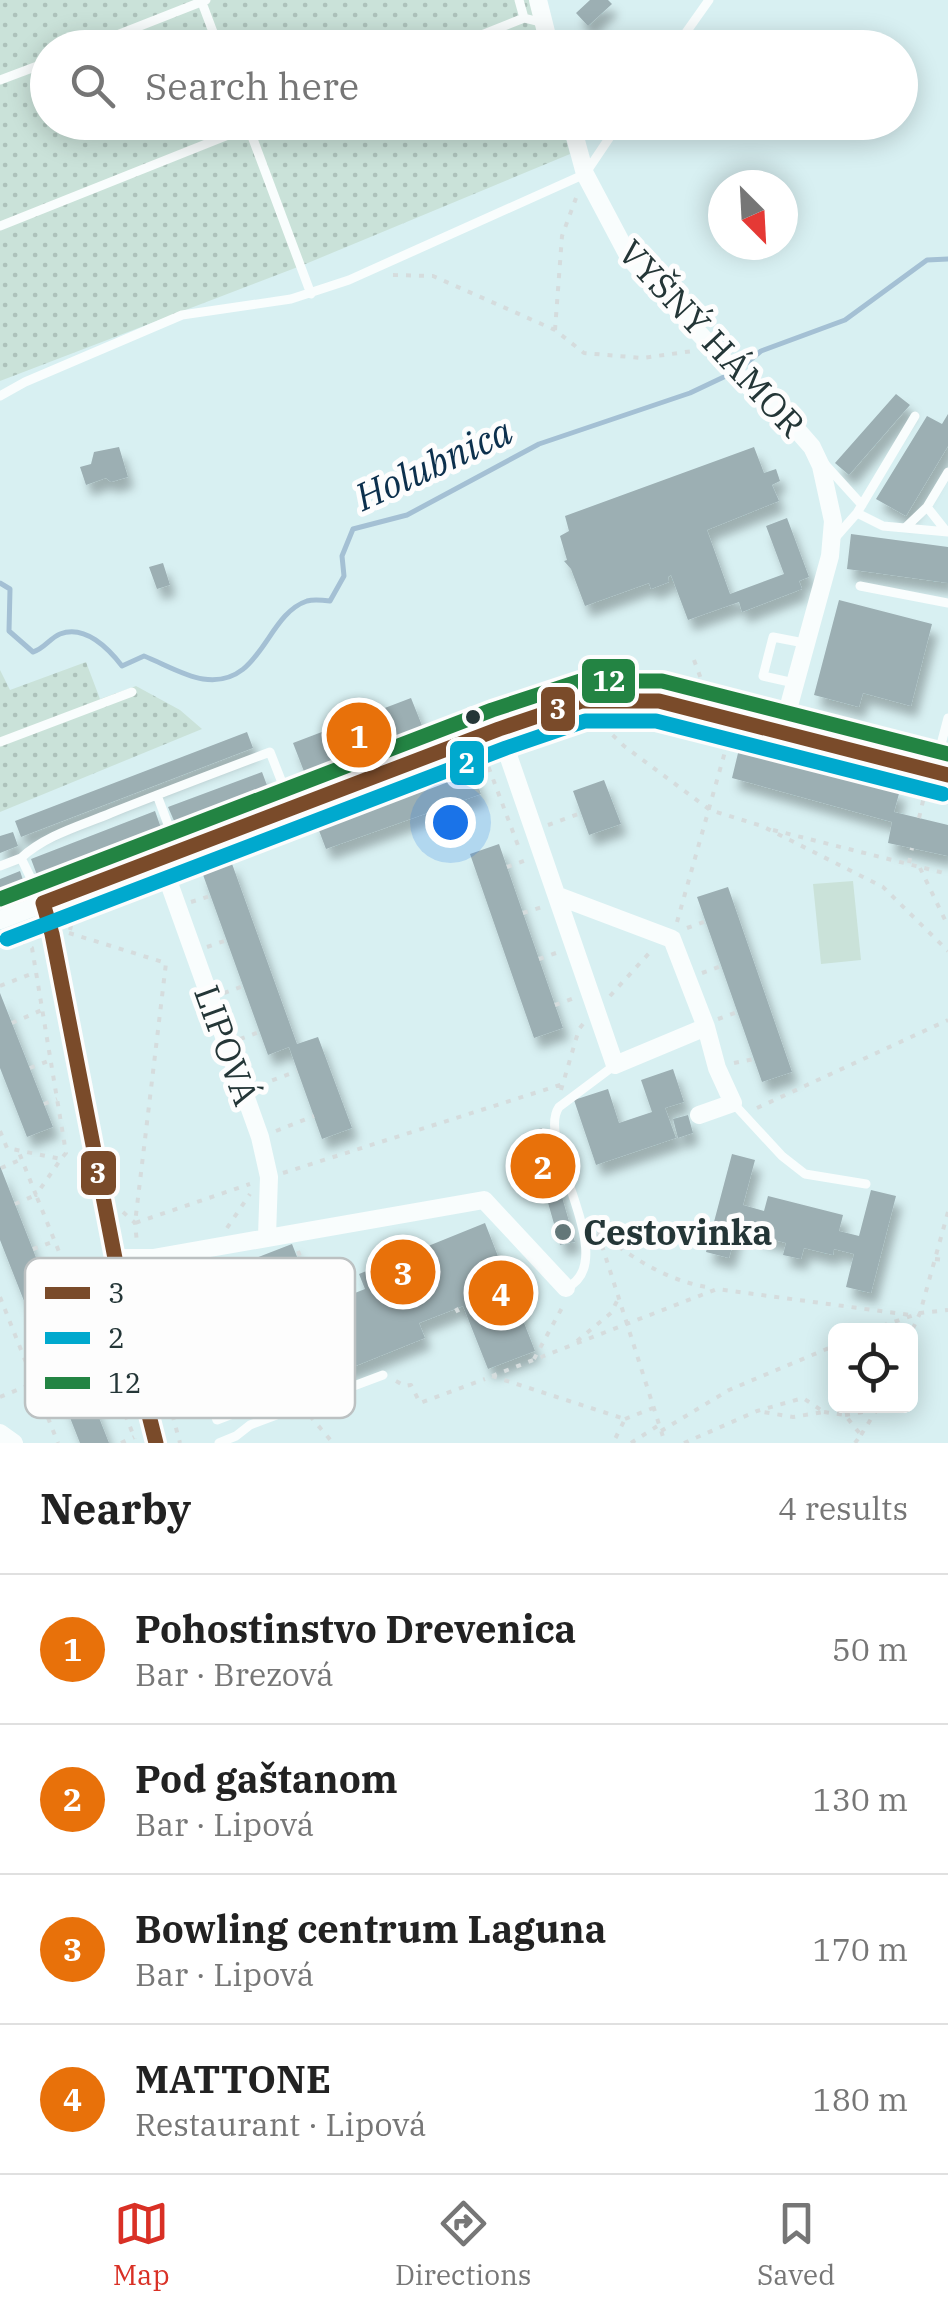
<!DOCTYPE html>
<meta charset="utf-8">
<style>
body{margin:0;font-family:"IBM Plex Serif",serif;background:#f6f6f6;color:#222}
.controls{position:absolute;right:30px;bottom:30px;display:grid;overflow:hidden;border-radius:15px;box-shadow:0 5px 25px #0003}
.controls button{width:90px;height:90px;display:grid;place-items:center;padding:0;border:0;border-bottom:2px solid #e0e0e0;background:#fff;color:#222;font:50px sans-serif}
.compass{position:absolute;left:708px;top:170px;width:90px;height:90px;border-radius:50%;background:#fff;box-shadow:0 5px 25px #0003;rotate:156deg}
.you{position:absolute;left:450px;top:822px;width:35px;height:35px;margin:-25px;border:8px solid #fff;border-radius:50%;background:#1a73e8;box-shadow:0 0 0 15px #1a73e833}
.badge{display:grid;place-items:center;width:65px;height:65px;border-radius:50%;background:#d93025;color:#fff;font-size:32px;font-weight:700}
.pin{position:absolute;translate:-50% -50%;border:5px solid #fff;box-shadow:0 2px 10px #0006}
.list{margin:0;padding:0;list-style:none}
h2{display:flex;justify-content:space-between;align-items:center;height:130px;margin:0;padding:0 40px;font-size:42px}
h2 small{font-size:32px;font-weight:400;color:#767676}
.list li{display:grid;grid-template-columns:65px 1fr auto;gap:30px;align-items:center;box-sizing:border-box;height:150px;padding:0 40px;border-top:2px solid #e0e0e0}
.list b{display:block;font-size:38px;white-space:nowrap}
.list p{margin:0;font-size:32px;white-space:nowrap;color:#767676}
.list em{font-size:32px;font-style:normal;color:#767676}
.icon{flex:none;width:55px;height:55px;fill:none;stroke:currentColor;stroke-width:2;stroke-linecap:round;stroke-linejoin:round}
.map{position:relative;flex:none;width:948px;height:1443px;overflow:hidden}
.search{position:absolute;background:#fff;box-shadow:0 5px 25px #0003;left:30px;right:30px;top:30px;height:110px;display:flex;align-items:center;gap:25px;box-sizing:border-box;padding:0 35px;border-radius:55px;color:#767676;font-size:38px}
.sheet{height:730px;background:#fff}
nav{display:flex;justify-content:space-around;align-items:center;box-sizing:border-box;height:140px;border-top:2px solid #e0e0e0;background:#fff;font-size:28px;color:#767676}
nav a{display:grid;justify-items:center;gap:5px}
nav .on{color:#d93025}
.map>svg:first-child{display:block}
.grass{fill:#cae2d9}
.garden{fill:url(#garden-dots)}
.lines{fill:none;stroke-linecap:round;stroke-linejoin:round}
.stream{stroke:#a4c0d4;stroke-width:5}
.building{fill:#9cafb3;filter:url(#shadow)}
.path{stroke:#d5dcdd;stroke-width:4;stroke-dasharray:5 8;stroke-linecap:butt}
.lane{stroke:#f9fdfd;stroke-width:9}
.street{stroke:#f9fdfd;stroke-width:18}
.bus-1-casing{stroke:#fdfdfd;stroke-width:22}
.bus-2-casing{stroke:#fdfdfd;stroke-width:22}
.bus-3-casing{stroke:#fdfdfd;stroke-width:22}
.bus-1{stroke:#7a4b2a;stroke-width:15}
.bus-2{stroke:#00a9ce;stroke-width:15}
.bus-3{stroke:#238443;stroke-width:15}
.bus-dot{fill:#243637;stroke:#fdfdfd;stroke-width:4}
.poi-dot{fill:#637778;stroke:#fdfdfd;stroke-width:4}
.labels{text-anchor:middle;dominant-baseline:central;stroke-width:10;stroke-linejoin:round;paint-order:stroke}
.street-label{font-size:35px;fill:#243637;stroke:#fdfdfd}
.poi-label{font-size:35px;font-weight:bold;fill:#243637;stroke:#fdfdfd;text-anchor:start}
.water-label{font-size:38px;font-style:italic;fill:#0c304d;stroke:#fdfdfd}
.key{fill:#fdfdfd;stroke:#bcc1c2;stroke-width:2.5}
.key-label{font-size:28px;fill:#243637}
.line-badge{stroke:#fdfdfd;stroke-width:4}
.badge-label{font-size:28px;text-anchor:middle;font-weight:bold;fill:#fff}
</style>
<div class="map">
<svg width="948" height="1443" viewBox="0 0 948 1443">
<defs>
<pattern id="garden-dots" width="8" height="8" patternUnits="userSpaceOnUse" patternTransform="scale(2.5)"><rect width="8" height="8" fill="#cae2d9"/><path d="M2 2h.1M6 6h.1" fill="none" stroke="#adc2bb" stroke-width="1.8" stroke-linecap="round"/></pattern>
<filter id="shadow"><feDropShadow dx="6" dy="11" stdDeviation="5" flood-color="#0004"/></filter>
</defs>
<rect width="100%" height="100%" fill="#d8f0f2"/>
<path class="grass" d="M853,881L861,960L821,964L813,884Z"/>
<path class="garden" d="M0,0H530L542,47L48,48V122L562,123L570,154L303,265L0,381Z
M86,662L100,699L136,686L180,710L202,729L0,812V670L10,690Z"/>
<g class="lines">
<path class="stream" d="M738,370L761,351L845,320L927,260L948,259
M0,583L10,589L9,631L33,652C44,649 50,638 60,634C85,624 109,649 122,666L144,656C162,663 184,676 203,679C262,688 265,615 307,601C314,599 322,600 330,601L344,576L342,556L353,529L407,515L539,444L690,393L728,375"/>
</g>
<path class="building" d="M590,0H608L612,4L588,26L576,13Z
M896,394L910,405L849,475L835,463Z
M948,414V446L906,516L876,499L927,416L942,424Z
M119,447L128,477L111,482L106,478L86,485L80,467L91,464L94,452Z
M754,447L764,473L776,469L780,481L772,485L779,501L707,530L730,594L784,574L766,526L787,518L809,577L799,581L802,589L742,612L739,602L688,620L671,575L668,577L669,582L651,589L649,583L585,606L571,569L564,561L567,560L560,536L569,531L565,516Z
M851,534L948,547V583L847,569Z
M163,563L170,585L157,589L149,567Z
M839,600L932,624L911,706L863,693L859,707L814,695Z
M411,698L423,728L305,774L293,743Z
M247,732L253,748L21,837L15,821Z
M739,749L900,790L894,812L948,825V856L888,843L892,822L732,778Z
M470,764L481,794L326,849L315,820Z
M262,772L268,788L175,823L168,807Z
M604,780L621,824L589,835L573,791Z
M155,811L161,828L37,875L31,859Z
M13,832L18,846L0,853V836Z
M499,844L563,1028L534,1038L470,854Z
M231,861L297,1044L318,1037L352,1128L322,1139L289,1047L268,1055L202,872Z
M20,871L25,886L0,896V879Z
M728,887L792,1072L762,1082L697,897Z
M0,993L53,1127L27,1137L0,1068Z
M673,1069L684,1102L665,1108L676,1138L596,1165L574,1100L608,1089L619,1123L652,1112L641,1080Z
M688,1115L693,1133L678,1138L673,1119Z
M542,1128L575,1242L560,1245L528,1132Z
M732,1154L755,1160L743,1205L764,1211L768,1196L843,1215L839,1231L859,1236L871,1190L896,1196L871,1293L846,1287L854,1254L834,1249L833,1255L804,1248L801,1259L783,1255L786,1243L758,1236L759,1231L738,1226L729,1258L706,1252Z
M0,1166L109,1443H80L0,1240Z
M485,1223L535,1351L488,1369L463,1306L419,1323L425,1338L281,1396L230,1268L292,1244L317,1308L365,1289L359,1274Z"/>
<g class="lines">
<path class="path" d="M393,275L433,276L555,330L584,353L642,358L693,351
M555,330L562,236L576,198
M694,660L707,695
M594,717L624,746L710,810L762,826L883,887L948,951
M484,755L519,848
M919,818L926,788
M548,825L581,813
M773,830L948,874
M909,863L912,848
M507,867L526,860
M920,868L948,926
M191,902L210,896
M523,913L542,907
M677,922L730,734
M687,928L706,921
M70,930L75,910
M10,933L32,948L66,1153L61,1159
M69,933L166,963L135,1223L250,1184
M23,941L34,938
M207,947L227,940
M539,959L556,953
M702,973L721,966
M0,986L36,972
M224,993L243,986
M610,996L651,951
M555,1005L574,998
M718,1019L737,1012
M12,1023L42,1010
M240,1039L259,1032
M734,1063L754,1059
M30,1068L51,1060
M260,1085L297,1071
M561,1090L579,1029L583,1024
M44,1104L57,1099
M757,1108L948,1020
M0,1131L7,1148L61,1159L36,1195L18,1150
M276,1131L314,1116
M1,1168L20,1160
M283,1173L563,1084
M15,1204L36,1195L135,1439
M123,1212L135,1223L137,1243
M948,1212L920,1313L948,1310
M227,1228L250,1194
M598,1231C632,1258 668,1282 713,1288
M598,1233L665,1443
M33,1249L55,1241
M298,1251L309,1281L307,1282
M935,1259L948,1260
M47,1285L69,1276
M0,1297L58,1443
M243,1308L246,1307
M456,1308L460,1316
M65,1330L87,1321
M870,1330L920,1313L910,1335
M577,1341L611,1313L618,1299
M534,1359L563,1306
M264,1364L258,1367L272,1403
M159,1365L180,1443
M79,1366L102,1357
M492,1376L717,1289L910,1315
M492,1376L625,1419L613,1443
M396,1381L405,1386L411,1385L420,1403L485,1379
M0,1397L34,1383
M97,1412L120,1402
M824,1412L845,1415L861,1435L855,1443
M845,1415L875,1410
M310,1416L333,1443
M625,1419L653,1408
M661,1431L729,1390L836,1345
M861,1435L879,1406
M121,1443L134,1437
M631,1443L659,1425
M684,1443L757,1411L803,1398L824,1412L793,1417L757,1411"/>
<path class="lane" d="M201,0L219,48
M519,0L524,18
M84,48L206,0
M449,48L524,18L544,23
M675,48L709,0
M0,80L48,62
M247,123L311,294
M0,226L261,122
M0,396L25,382L182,315L291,299L349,280L585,174L620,122
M823,462L862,505
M857,513L915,416
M905,528L927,507
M946,531L927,507L948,472
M835,538L857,513L883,526L948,532
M860,586L948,603
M794,683L763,676L773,637L804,643
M0,742L132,692
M934,771L948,718
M157,795L178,851
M0,866L21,858
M43,903L21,858C46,835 80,826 111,813C164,792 217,772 270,752L292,808
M733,1103L782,1156L805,1174L866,1184
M153,1258L217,1420L251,1407L191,1252
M566,1288C624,1262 534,1143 559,1107L615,1065
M219,1443L236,1436L250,1425L383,1375"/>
<path class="street" d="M538,0L550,48
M571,122L585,174L630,259L746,384L798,431L812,447L821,466L833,521L830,556L782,731
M499,729L615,1065L706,1027L672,939L558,896
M160,858L260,1137L269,1177L267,1236
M43,903L52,934L134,1356L156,1443
M0,920L499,729L582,701H659L948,775
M699,1115L733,1103L717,1068L706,1027
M116,1258H153L484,1200L566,1288
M0,1433L14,1443"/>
<g class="bus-1-casing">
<path id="bus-1" d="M43,903L499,729L582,701H659L948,775
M43,903L52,934L134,1356L156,1443"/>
</g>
<g class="bus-2-casing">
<path id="bus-2" d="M7,939L506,748L585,721H656L943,794"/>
</g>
<g class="bus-3-casing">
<path id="bus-3" d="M0,899L492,710L580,681H662L948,754"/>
</g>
<use href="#bus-1" class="bus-1"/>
<use href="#bus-2" class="bus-2"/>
<use href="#bus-3" class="bus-3"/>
</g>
<circle class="bus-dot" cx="473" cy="717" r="9"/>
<circle class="poi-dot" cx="563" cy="1232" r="10"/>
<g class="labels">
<g class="street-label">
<text transform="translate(712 338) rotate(47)">VYŠNÝ HÁMOR</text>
<text transform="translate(227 1045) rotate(70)">LIPOVÁ</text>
</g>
<g class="poi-label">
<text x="583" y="1232">Cestovinka</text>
</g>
<g class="water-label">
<text transform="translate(433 463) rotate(-25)">Holubnica</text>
</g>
</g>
<rect x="25" y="1258" width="330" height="160" rx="15" class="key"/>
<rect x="45" y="1287" width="45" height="12" fill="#7a4b2a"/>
<rect x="45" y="1332" width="45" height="12" fill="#00a9ce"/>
<rect x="45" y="1377" width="45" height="12" fill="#238443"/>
<g class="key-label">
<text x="108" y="1303">3</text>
<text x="108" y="1348">2</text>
<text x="108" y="1393">12</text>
</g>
<g class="line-badge">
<rect x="580" y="657" width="57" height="48" rx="10" fill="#238443"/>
<rect x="539" y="685" width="38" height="48" rx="10" fill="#7a4b2a"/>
<rect x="448" y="739" width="38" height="48" rx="10" fill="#00a9ce"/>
<rect x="79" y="1149" width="39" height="48" rx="10" fill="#7a4b2a"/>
</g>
<g class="badge-label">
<text x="609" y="691">12</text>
<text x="558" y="719">3</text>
<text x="467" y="773">2</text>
<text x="98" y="1183">3</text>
</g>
</svg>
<div class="controls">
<button><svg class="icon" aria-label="locate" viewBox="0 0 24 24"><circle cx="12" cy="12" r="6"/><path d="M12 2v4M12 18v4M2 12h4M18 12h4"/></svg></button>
</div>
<svg class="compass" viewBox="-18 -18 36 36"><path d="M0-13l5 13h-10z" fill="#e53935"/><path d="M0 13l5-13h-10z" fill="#767676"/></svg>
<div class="you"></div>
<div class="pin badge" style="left:359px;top:735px;background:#e8710a">1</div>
<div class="pin badge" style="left:543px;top:1166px;background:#e8710a">2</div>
<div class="pin badge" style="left:403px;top:1272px;background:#e8710a">3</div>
<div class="pin badge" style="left:501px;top:1293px;background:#e8710a">4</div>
<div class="search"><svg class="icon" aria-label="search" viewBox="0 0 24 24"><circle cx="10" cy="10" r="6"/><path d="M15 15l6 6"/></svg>Search here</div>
</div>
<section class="sheet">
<h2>Nearby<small>4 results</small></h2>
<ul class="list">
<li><span class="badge" style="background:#e8710a">1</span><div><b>Pohostinstvo Drevenica</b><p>Bar · Brezová</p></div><em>50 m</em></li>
<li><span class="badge" style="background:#e8710a">2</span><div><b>Pod gaštanom</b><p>Bar · Lipová</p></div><em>130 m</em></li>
<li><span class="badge" style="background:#e8710a">3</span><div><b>Bowling centrum Laguna</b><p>Bar · Lipová</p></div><em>170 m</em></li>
<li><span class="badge" style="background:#e8710a">4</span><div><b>MATTONE</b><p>Restaurant · Lipová</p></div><em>180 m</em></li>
</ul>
</section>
<nav>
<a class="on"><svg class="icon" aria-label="map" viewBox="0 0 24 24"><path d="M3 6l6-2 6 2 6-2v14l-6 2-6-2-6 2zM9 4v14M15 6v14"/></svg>Map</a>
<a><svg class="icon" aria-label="directions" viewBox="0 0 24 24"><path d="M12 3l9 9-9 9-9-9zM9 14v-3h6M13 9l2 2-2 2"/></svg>Directions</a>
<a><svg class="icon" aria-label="saved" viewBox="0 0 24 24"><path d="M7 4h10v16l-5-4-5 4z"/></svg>Saved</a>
</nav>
